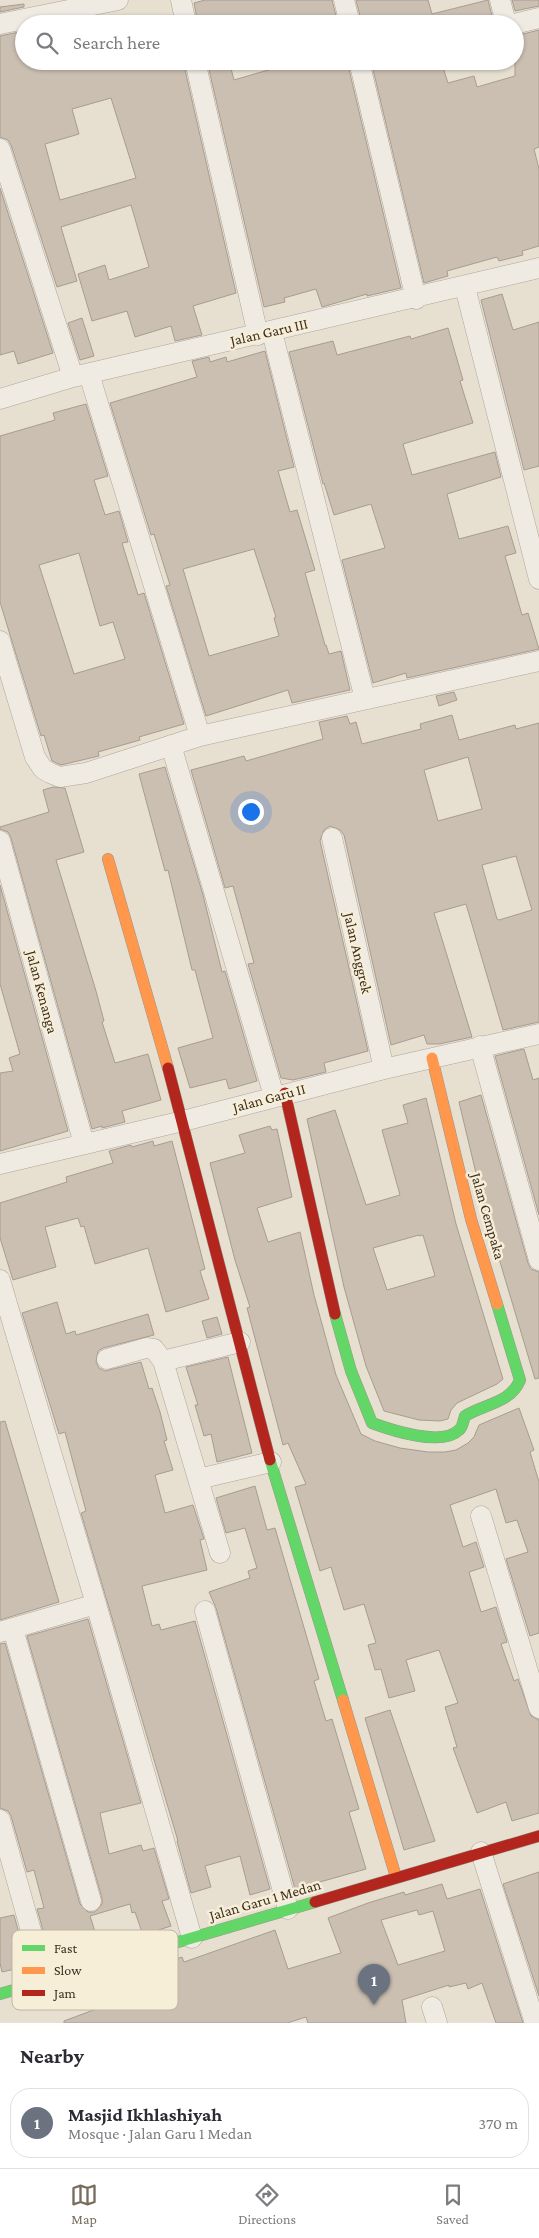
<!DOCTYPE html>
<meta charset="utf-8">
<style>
body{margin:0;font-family:"Crimson Pro",serif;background:#f2f2f3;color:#2b2b33}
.you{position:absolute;left:250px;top:811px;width:18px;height:18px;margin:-12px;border:4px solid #fff;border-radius:50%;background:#1a73e8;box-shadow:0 0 0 8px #1a73e833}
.badge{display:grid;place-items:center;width:32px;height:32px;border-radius:50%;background:#786c5e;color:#fff;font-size:16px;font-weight:700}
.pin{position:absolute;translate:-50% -41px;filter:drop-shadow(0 1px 2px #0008)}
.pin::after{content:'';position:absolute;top:26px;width:18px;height:15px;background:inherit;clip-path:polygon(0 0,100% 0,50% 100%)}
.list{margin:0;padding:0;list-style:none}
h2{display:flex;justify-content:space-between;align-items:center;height:65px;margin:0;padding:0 20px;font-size:21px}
h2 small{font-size:16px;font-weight:400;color:#7c7c81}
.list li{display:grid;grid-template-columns:32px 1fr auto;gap:15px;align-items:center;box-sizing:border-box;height:70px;margin:0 10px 10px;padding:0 10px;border:1px solid #e1e1e2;border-radius:20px}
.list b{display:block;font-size:19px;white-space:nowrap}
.list p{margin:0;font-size:16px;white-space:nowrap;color:#7c7c81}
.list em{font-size:16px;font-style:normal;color:#7c7c81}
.icon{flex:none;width:28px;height:28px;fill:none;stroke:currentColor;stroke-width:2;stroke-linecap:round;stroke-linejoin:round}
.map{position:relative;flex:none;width:539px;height:2023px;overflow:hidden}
.search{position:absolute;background:#fff;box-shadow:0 1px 4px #0004;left:15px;right:15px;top:15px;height:55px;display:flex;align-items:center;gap:12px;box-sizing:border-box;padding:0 18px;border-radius:28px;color:#7c7c81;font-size:19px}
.sheet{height:145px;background:#fff}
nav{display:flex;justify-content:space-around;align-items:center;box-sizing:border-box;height:70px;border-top:1px solid #e1e1e2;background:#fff;font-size:14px;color:#7c7c81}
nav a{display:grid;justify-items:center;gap:2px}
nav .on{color:#786c5e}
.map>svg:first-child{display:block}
.building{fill:#cbbfb2;stroke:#a89c90;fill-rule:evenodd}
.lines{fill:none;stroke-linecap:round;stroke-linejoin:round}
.street-casing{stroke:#ada599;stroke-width:21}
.fast-casing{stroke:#9c958a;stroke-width:12}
.slow-casing{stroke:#9c958a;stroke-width:12}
.jam-casing{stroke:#9c958a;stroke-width:12}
.street{stroke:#efebe3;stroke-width:20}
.fast{stroke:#63d668;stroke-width:11}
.slow{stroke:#ff974d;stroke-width:11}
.jam{stroke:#b3261e;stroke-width:11}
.labels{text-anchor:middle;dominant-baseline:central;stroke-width:5;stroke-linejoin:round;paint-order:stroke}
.street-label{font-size:15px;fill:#3d2e20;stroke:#f7eed8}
.key{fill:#f7eed8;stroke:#bfb4a1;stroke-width:1}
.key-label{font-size:14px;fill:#3d2e20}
</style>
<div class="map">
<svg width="539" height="2023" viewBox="0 0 539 2023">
<rect width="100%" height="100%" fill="#e7e0d1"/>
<path class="building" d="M205,0H332L338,24H198L194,3Z
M356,0H428L432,14L488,0L493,20L479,24H362Z
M512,0H539V6L515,11Z
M24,4V7L0,12V7Z
M539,30V147L534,149L539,169V246L522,251L523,255L499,261L497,257L447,271L448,276L424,283L371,61H441L448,83L474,76L477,87L515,76V36Z
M24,31V61H183L236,293L193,306L202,335L175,341L171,326L135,337L127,311L92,321L78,274L105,265L109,280L149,267L131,205L61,227L77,281L57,287L11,145L8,140L0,137V36ZM111,98L136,178L60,200L45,144L79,134L72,109Z
M207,61H229L234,80L299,61H347L401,288L367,296V294L322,307L316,289L284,298L285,302L264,307Z
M0,188L53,353L18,364L14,351L0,355Z
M502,294L513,330L539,322V466L524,470L481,300Z
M82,318L94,356L80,360L68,323Z
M448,328L463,380L460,381L473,423L403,444L412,475L495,452L501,477L447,494L459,539L508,526L516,553L505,556L522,615L528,613L539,649L407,678L406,673L373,683L342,560L385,548L371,504L334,515L324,483L323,484L289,352L333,341L337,355L410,336L411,339Z
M265,351L294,467L278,471L290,512L297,510L315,570L305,573L325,645H326L329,654L341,651L350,690L292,703L288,690L206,716L166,586L170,585L154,534L151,535L110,403L197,377L192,361L209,357L210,362L226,357L227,362ZM254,549L276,617L274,618L279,636L209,656L183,569Z
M86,404L108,476L94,480L105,515L119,511L128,542L122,543L138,595L144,593L184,724L139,737L140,740L98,752L99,756L61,765L52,761L44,735L41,736L0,602V436L55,420L53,413ZM79,553L100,626L113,622L125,659L74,674L39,565Z
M454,692L457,700L439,706L436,696Z
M452,715L459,740L515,725L516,729L539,723V1022L503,1030L466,904L434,913L472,1037L439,1044H427L424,1035L391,1045L344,835L340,830L330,826L324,830L320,841L368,1051L324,1063L326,1072L293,1080L281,1078L248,964L254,963L233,886L225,888L191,770L244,756L246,761L323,739L319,722L347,716L350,724L356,722L362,744L421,729L420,724ZM468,757L482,809L438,821L424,770ZM516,856L532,910L499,920L497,919L482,865Z
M165,767L203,895L222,972L225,971L257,1081L229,1089L226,1079L190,1088L178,1048L213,1038L195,970H192L168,870L165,871L139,774Z
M53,787L65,788L84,852L56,860L96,991L104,1021L102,1022L115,1063L148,1054L161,1100L122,1111L125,1122L102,1128V1126L92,1129L11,838L8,832L0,829V827L49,812L43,790Z
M0,885L68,1131L0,1151V1073L13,1071L9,1058L20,1054L0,984Z
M524,1049L533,1080L539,1078V1215L495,1056Z
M481,1095L528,1263L531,1269L539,1272V1378L535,1379L486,1215L459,1102Z
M426,1098L456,1224L503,1379L497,1384L457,1403L451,1410L448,1419L440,1421L419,1420L384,1411L366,1366L344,1287L307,1119L335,1110L366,1205L400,1195L382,1130L408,1123L403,1105ZM419,1235V1236L423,1235L435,1276L387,1290L373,1248Z
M270,1126L272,1130L277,1129L292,1197L257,1208L268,1242L300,1232L314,1295L336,1375L361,1434L375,1441L400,1448L428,1452H445L456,1450L468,1443L474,1437L479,1425L519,1408L534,1450L530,1452L539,1482V1633L530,1636L506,1559L528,1552L517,1520L506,1523L496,1489L450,1505L463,1547L476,1542L484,1567L469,1572L481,1612L496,1607L507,1642L501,1644L514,1681L518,1679L531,1716L539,1720V1813L512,1821L506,1802L477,1813L453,1748L457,1747L445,1707L458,1703L439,1650L406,1660L415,1691L389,1698L381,1669L375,1670L368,1645L376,1643L364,1604L344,1610L331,1567L320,1571L295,1487L306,1484L288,1443L283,1445L247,1308L250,1307L235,1260L210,1163L245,1153L239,1135Z
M153,1141L154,1146L172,1141L205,1269L200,1271L209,1299L166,1312L148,1248L95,1264L84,1226L81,1227L78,1218L45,1227L56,1267L13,1280L0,1238V1203L67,1182L66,1177L113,1163L109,1151L131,1145L132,1147Z
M57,1302L66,1334L75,1331L76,1335L148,1314L154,1335L103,1348L98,1351L96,1362L99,1368L105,1371L141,1362L149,1389L152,1388L160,1412L167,1440L164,1441L173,1470L155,1475L165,1513L193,1505L204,1539L200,1540L207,1570L142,1586L152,1626L159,1624L161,1630L195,1621L270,1889L250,1895L240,1856L205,1866L211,1887L191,1893L177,1841H178L81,1513L86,1511L65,1432L59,1434L22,1313Z
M217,1317L222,1334L207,1338L202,1321Z
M228,1357L252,1453L217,1462L211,1434L204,1436L195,1405H198L186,1367Z
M5,1421L59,1602L0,1620V1422Z
M255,1486L267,1530L275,1528L319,1679L314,1681L326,1721L332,1719L359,1809L349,1812L366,1869L295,1889L216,1608L209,1592L250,1578L248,1571L257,1568L245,1528L226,1533L216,1498Z
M88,1619L141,1803L100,1813L109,1854L141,1845L143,1851L154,1848L169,1899L162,1901L171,1926L143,1935L135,1912L132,1913L130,1904L90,1916L98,1941L77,1948L79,1954L51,1959L37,1909L44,1908L34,1870L27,1872L11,1816L8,1811L0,1808V1644L5,1643L80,1904L88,1912H95L102,1904V1898L27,1636Z
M390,1710L435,1841L404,1850L365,1718Z
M539,1872V1996L503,1884Z
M442,1884L447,1899L480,1889L523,2023H496L482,1983L468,1989L466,1983L449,1987V1985L402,2000L406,2023H308L306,2017L287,2023H64V2021L123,1999L119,1989L167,1971L164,1963L182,1957L184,1962L275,1930L288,1969L341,1953L328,1918L368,1903L404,1892L405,1895ZM417,1910L419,1915L433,1911L445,1951L398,1965L381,1920Z
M14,1915L28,1966L2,1972L0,1963V1918Z"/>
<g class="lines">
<g class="street-casing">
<path id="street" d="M181,0L186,24
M344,0L350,24
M500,0L505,19L509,24
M0,24L118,0
M514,24L539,18
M195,61L258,335
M359,61L416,299
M0,149L73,377
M465,287L539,579
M272,332L365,699
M89,374L200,736
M0,399L73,377L539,268
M0,641L35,757L43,769L50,773L60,777L86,773L200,736L539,661
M171,745L274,1096
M332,838L384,1069
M0,841L84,1144
M480,1046L539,1260
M0,1164L183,1121L384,1069L539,1034
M0,1280L96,1604L192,1938
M107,1359L146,1348L154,1349L163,1361L240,1342
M163,1361L220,1553
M198,1479L271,1462
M481,1516L539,1708
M205,1611L288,1909
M13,1629L91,1901
M0,1632L96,1604
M0,1820L45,1981
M481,1852L535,2023
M432,2007L437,2023"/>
</g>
<g class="fast-casing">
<path id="fast" d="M335,1314L351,1371L372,1423C391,1430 442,1447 459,1430C463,1427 463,1421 465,1416C484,1404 511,1403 520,1380L497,1304
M270,1460L343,1700
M0,1994L315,1902"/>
</g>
<g class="slow-casing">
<path id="slow" d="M108,859L168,1068
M432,1058L471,1219L497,1304
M343,1700L396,1877"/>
</g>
<g class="jam-casing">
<path id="jam" d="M168,1068L270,1460
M285,1093L335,1314
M315,1902L539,1836"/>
</g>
<use href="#street" class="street"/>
<use href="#fast" class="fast"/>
<use href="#slow" class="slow"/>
<use href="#jam" class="jam"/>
</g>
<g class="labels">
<g class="street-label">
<text transform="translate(269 332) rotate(-13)">Jalan Garu III</text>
<text transform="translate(358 953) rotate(77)">Jalan Anggrek</text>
<text transform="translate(42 992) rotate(75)">Jalan Kenanga</text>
<text transform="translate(269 1098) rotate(-15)">Jalan Garu II</text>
<text transform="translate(488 1216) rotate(74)">Jalan Cempaka</text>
<text transform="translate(265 1900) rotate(-16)">Jalan Garu 1 Medan</text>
</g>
</g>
<rect x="12" y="1930" width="166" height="80" rx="8" class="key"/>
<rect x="22" y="1945" width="23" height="6" fill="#63d668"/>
<rect x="22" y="1967" width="23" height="7" fill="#ff974d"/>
<rect x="22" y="1990" width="23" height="6" fill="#b3261e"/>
<g class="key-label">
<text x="54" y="1953">Fast</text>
<text x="54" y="1975">Slow</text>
<text x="54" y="1998">Jam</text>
</g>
</svg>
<div class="you"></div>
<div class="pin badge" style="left:374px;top:2005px;background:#6b7280">1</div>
<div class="search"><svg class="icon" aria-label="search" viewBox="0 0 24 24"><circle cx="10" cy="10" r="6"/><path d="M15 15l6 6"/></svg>Search here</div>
</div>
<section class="sheet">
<h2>Nearby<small></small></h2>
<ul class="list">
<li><span class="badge" style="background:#6b7280">1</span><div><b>Masjid Ikhlashiyah</b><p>Mosque · Jalan Garu 1 Medan</p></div><em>370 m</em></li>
</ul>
</section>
<nav>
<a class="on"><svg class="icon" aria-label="map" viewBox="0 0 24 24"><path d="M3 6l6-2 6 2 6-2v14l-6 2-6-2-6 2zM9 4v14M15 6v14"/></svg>Map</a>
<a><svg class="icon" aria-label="directions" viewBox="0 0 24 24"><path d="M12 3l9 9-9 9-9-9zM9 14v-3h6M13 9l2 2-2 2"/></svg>Directions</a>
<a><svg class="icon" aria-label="saved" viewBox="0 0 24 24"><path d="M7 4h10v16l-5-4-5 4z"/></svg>Saved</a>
</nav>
